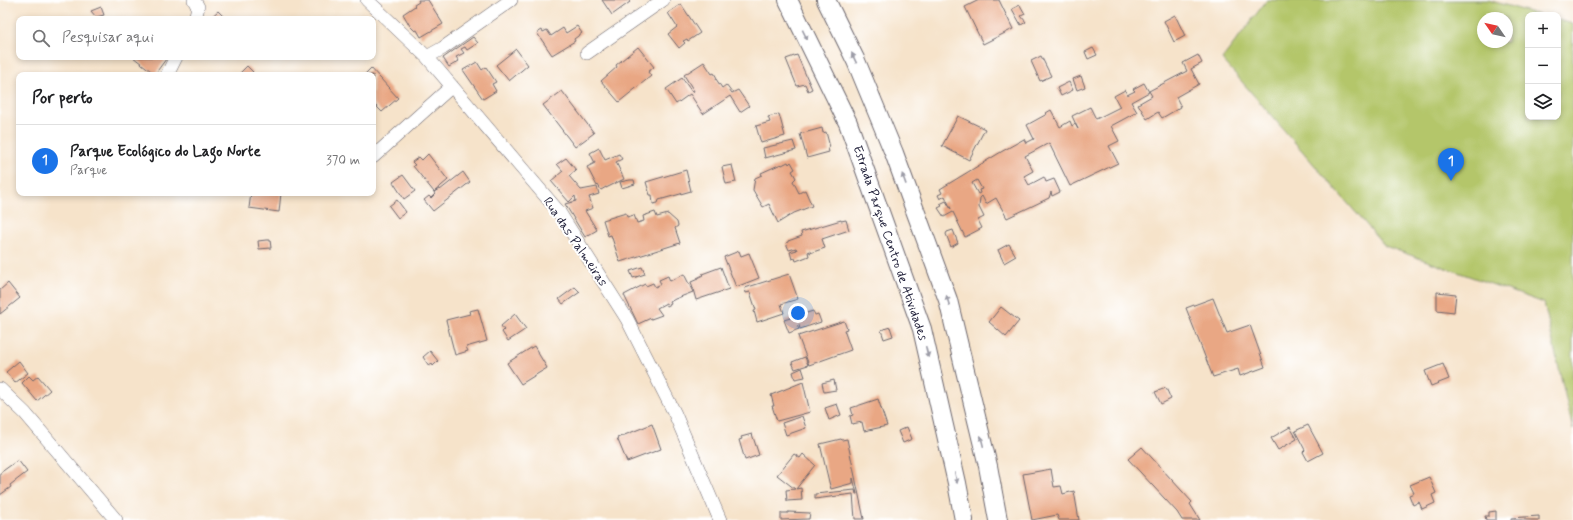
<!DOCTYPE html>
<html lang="pt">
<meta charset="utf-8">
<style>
body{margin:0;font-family:Mynerve,sans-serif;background:#f6f6f6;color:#202124}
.controls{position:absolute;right:12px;top:12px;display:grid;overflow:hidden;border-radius:8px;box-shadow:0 2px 6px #0003}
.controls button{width:36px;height:36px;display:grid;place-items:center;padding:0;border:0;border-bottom:1px solid #e0e0e0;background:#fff;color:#202124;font:20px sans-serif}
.compass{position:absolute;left:1477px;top:12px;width:36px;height:36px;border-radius:50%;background:#fff;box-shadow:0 2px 6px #0003;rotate:304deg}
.you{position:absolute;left:798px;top:313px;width:14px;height:14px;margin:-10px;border:3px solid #fff;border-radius:50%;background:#1a73e8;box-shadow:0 0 0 6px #1a73e833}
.badge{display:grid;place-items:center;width:26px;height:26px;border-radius:50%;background:#1a73e8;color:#fff;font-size:13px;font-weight:700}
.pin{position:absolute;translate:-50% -33px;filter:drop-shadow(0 1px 2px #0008)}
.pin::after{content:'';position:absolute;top:21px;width:14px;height:12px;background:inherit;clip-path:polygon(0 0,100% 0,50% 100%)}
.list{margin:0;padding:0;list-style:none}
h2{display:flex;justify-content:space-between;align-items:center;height:52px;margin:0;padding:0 16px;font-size:17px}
h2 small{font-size:13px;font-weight:400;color:#757577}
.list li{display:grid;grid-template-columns:26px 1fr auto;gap:12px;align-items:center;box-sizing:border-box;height:72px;padding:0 16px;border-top:1px solid #e0e0e0}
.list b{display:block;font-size:15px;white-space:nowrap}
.list p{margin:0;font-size:13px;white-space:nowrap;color:#757577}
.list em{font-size:13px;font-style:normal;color:#757577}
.icon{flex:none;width:22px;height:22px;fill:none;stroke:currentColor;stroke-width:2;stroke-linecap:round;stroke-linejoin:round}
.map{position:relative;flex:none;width:1573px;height:520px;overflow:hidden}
.search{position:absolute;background:#fff;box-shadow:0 2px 6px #0003;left:16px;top:16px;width:360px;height:44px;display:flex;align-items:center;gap:10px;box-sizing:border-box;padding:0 14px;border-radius:8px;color:#757577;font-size:15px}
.panel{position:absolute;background:#fff;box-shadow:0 2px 6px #0003;left:16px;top:72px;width:360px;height:124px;border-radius:8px}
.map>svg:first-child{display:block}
.green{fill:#b4c66a;stroke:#6b7452;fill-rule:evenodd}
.building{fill:#e9a784;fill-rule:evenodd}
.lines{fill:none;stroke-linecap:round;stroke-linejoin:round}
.minor-casing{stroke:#6c666d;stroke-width:14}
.secondary-casing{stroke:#6c666d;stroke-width:20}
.minor{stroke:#fff;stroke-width:13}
.secondary{stroke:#fff;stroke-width:18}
.oneway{fill:#9c9ca7}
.labels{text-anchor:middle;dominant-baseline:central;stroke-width:4;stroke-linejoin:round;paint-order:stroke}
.street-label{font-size:13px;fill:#22223b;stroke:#fff}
</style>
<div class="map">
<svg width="1573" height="520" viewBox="0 0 1573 520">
<rect width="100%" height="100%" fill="#fff"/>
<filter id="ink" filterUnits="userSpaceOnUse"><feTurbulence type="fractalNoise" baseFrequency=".025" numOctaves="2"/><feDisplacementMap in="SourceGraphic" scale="8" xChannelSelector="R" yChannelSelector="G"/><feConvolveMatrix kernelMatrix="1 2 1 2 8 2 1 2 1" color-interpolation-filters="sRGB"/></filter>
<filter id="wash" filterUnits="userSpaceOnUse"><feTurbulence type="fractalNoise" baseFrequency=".012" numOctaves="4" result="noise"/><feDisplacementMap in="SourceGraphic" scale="16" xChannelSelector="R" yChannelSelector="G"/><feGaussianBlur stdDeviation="0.9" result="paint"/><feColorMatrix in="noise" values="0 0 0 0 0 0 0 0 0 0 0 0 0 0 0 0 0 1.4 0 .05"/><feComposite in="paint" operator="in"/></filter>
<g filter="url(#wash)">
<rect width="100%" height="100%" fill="#f6e3ca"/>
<path class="green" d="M1267,0H1488L1540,15H1528V117H1558V20L1573,24V430L1544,303L1385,246L1222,59ZM1483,18H1507V42H1483Z"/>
<g id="blocks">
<path class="building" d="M418,0H428L443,24L421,37L417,30L415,31L410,26L403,14L415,6L414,5L419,2Z
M602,0H628L630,2L612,15Z
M979,0H999L1013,29L983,44L965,7Z
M681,4L700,33L688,41L687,39L683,41L685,43L679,48L668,34L677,27L668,13Z
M1020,5L1025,14L1021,16L1026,22L1021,25L1012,9Z
M101,7L104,15L96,17L91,11Z
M218,11L226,19H209Z
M1175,15L1185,36L1174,42L1164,21Z
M577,26L582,33L574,39L575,41L552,55L537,33L542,30L543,32L547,30L551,36L563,28L566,33Z
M473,37L478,43L467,50L465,47L461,49L464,53L456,57L459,61L449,67L443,58Z
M638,47L654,67L648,72L651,76L619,102L601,81L617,67L616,65Z
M1093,48L1097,55L1088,59L1085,52Z
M516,49L528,65L509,81L496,65Z
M797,55L812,89L808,91L805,84L797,86L786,59Z
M1198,55L1202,63L1191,69L1199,84L1176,97L1181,107L1162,118L1158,112L1147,119L1138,104L1152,96L1149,91L1187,71L1183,63Z
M1041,56L1051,76L1040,81L1031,61Z
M133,57H163L166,59L155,74Z
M477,62L482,70L486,67L496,82L492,84L496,91L483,99L463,70Z
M704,62L712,74L714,73L717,78L716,79L722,88L726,85L732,93L738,90L749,106L740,112L730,96L703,114L690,94L676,104L666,89L682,78L692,92L694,91L684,75Z
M247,66L253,72L251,74L238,75Z
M371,68L398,98L382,112L373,103V75H364Z
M1081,76L1085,87L1077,90L1073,79Z
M1069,82L1073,90L1061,96L1057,88Z
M1144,83L1149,92L1131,102L1137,112L1111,126L1119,141L1109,146L1118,163L1070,186L1049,143L1025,156L1033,171L1024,176L1029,185L1044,177L1046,182L1054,179L1060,192L1052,196L1051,192L1049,198L1007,218L996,198L986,204L982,196L980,198L979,207L984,217L978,220L982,228L965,237L953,212L944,217L938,208L942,206L940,204L946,201L951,209L945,196L940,199L938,195L942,193L940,189L1001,152L1024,139L1026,143L1034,139L1027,125L1047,114L1046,113L1051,110L1060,127L1070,121L1072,126L1075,124L1078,129L1072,116L1090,107L1096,119L1120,107L1114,96L1125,90L1127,95L1135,91L1133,89ZM977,180L982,189L979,190L980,193L978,194L972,183Z
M562,91L594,133L575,147L543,105Z
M779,114L785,136L761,143L756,126L770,122L768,117Z
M958,116L985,129L969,160L942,146Z
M822,128L823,133L826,132L830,147L828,148L829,152L807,158L800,134Z
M793,141L796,150L765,158L763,148Z
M599,148L605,160L619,154L622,159L616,162L624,179L606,188V187L601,190L598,185L597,186L587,167L595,163L590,153Z
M428,154L448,180L434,192L413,166L415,165L412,162L419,157L422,160Z
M566,158L576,170L569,176L581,190L597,187L599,194L589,197L593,208L585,211L597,230L585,237L565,204L576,201L575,196L569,202L551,181L563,171L557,164Z
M788,162L789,164L791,162L795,169L792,171L796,178L793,181L799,193L805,190L812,206L794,213L778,223L769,204L763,207L753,190L755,178L762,175L761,173L781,164L782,165Z
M732,165L736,182L726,184L722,167Z
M686,170L691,191L659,200L658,203L653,204L652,195H650L646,182Z
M463,172L470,182L433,211L424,200L429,196L431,198L435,194L434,192L439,189L440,190Z
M403,175L415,191L404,199L393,182Z
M630,180H634L635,184L622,188L620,182Z
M251,193H281L279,212L249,208Z
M397,200L406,212L398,218L389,206Z
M655,212L657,217L668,214L677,222L678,226L675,228L680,243L620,262L611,235L608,236L603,220L626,213L627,217L634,215L637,223L644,221L643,216Z
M841,220V221L846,220L849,230L822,239L825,248L810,253V251L808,252L809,256L796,261L795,258L792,259L790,252L797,250L796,248L789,250L786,243L788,242V241L802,236L801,232Z
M953,230L958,243L951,247L946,234L947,232Z
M266,240H270L271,248L259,249L258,241Z
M1009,244L1016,256L1004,263L998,250Z
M739,251L741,256L749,253L759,278L736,287L724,257Z
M642,267L645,274L633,278L630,271Z
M721,267L729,289L696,300L691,282L698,279L697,278L703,275L702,274Z
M684,274L693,292L675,299L670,302L671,304L667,306L666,303L657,308L662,315L651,319V318L638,324L624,295L645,284L646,286L653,283L655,287L661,284L659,280L668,276L670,281Z
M789,274L798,299L781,304L784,313L757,322L754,311L756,310L750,292L746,293L745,288Z
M8,283L20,298L0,314V290Z
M575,287L580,292L563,304L559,299Z
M1437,292L1456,294L1454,312L1437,310Z
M1213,298L1227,333L1250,325L1265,367L1240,376L1238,369L1213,377L1186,308Z
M1001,307L1019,321L1006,337L989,322Z
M478,309L487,341L466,347L468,351L455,355L446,320L470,314L469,311Z
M813,311L815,315L818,314L821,322L800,329L799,325L797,326L799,329L789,333L784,320Z
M515,314L526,329L508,341L502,332L504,330L501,326Z
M844,321L847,329L844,330L851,350L809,365L798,336Z
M890,327L893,336L884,339L881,330Z
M534,346L547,368L521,384L507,363Z
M430,351L438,361L433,366L432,364L429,366L423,357Z
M805,357L808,365L795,369L792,362Z
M19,361L28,373L15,383L6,372Z
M1443,364L1449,379L1431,386L1425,371Z
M802,368L805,377L795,379L793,372Z
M29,376L33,380L38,376L50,390L37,401L22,383Z
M834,380L836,390L824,392L822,383Z
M803,382L810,412L777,421L772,406H774L771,395Z
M1166,388L1171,399L1161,404L1155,392Z
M878,399L887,426L864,431L862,422L852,424L850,416L853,415L851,408Z
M837,404L841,415L829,420L825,408Z
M802,416L806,428L786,435L782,423Z
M652,424L661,449L627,462L617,438Z
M1308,425L1323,453L1308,461L1303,452L1305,450L1295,431Z
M907,427L912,439L903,443L898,431Z
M1290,427L1297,439L1278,450L1271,438Z
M752,434L759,455L745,460L739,440L742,439L741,437Z
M841,439L842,440L847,439L864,519H855L853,494L815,499V494L855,490L856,494H857L853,478V483L831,489L829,482L820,444Z
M1142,447L1192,502L1190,504L1200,520H1182L1177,512L1128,459Z
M794,454L800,458L803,454L815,465L796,489L801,488L802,500L787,501L786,490L795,489L777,475Z
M18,460L27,472L10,485L11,487L0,495V473Z
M1051,469L1054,487L1061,486L1063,494L1074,491L1079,520H1059L1057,515L1032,520L1023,474Z
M1429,477L1436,493L1432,495L1435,503L1422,509L1419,502L1413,505L1409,495L1414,493L1410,485Z
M1496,511V520H1486L1485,516H1489V512Z
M788,512L810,513L809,519L781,520V513H788Z
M1539,516V520H1511V518Z"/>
</g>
</g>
<g filter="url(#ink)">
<use href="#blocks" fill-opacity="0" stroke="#6c666d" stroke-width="1"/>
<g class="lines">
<g class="minor-casing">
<path id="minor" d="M194,0L198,7L195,19
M367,0L427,57L559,212L627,319L675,414L720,520
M587,53L663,0
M427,57L443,48L511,0
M167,75L176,57
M373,157L452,86
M0,389L25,413L116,520"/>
</g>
<g class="secondary-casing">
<path id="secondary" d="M788,0L848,123L922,329L957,483L964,520
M826,0L856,61L894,153L948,300L988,466L998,520"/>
</g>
<use href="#minor" class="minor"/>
<use href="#secondary" class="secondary"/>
</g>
<defs><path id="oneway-solid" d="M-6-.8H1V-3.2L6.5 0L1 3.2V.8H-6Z"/></defs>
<g class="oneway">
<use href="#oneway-solid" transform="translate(805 35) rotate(64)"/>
<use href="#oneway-solid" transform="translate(854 58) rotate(-115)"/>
<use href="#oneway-solid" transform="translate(904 179) rotate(-110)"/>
<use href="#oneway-solid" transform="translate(948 301) rotate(-107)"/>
<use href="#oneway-solid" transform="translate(927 352) rotate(77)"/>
<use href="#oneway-solid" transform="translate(982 441) rotate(-104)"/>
<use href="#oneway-solid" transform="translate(956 478) rotate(78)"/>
</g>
</g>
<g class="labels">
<g class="street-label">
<text transform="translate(575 242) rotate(56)">Rua das Palmeiras</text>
<text transform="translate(890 243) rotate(71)">Estrada Parque Centro de Atividades</text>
</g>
</g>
</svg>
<div class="controls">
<button>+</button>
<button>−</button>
<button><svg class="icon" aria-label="layers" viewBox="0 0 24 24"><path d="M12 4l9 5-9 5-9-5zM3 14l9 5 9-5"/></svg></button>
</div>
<svg class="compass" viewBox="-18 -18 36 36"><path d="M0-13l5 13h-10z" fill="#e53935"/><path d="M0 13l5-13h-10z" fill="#757577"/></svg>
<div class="you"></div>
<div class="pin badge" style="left:1451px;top:181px">1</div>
<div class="search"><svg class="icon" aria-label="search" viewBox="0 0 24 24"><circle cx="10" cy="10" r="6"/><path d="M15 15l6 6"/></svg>Pesquisar aqui</div>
<section class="panel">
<h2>Por perto<small></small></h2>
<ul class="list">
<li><span class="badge">1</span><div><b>Parque Ecológico do Lago Norte</b><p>Parque</p></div><em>370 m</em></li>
</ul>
</section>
</div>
